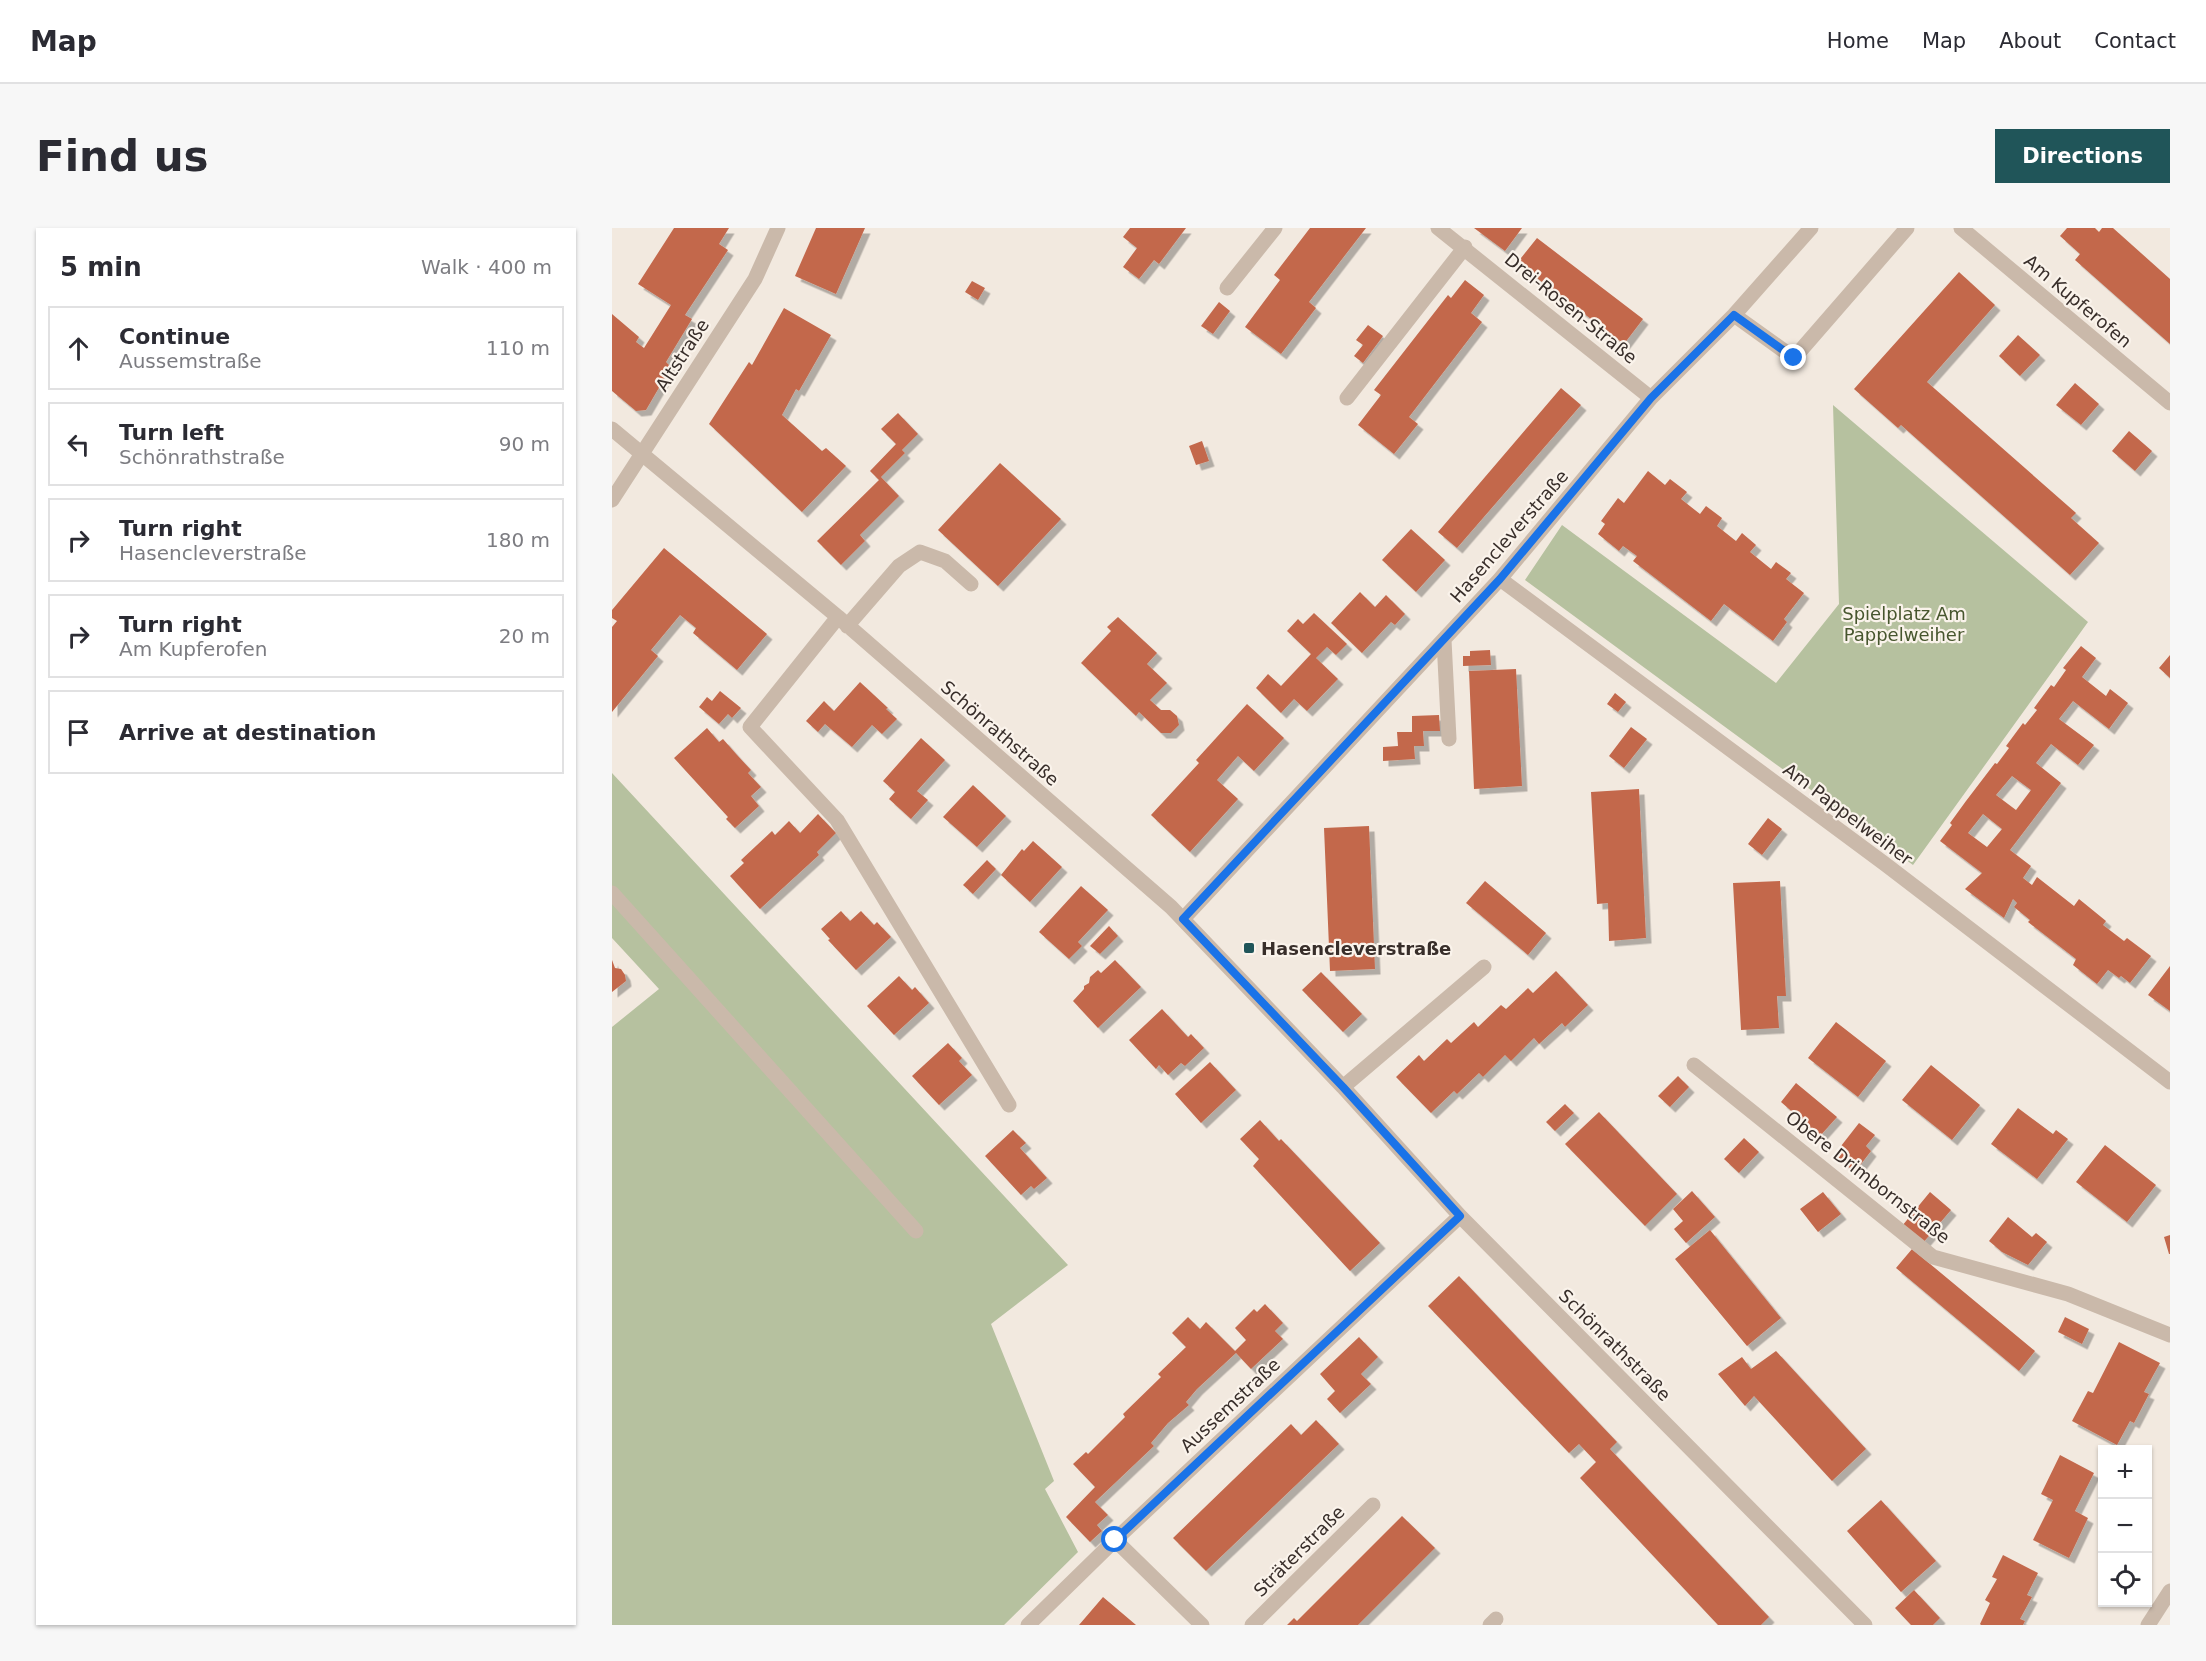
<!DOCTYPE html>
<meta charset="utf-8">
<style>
body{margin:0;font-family:"DejaVu Sans",sans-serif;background:#f7f7f7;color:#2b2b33}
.controls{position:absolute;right:18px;bottom:18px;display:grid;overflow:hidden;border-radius:0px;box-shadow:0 2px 4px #0004}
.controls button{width:54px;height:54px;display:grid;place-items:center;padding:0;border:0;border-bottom:2px solid #e1e1e2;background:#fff;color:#2b2b33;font:30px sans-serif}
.stop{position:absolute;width:18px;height:18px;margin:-14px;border:4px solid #1a73e8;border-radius:50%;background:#fff}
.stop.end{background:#1a73e8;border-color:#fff;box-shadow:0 2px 6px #0008}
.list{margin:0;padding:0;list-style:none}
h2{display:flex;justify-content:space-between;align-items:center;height:78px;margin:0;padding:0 24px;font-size:26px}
h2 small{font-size:20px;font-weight:400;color:#7c7c81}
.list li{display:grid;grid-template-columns:39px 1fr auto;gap:18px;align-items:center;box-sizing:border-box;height:84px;margin:0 12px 12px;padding:0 12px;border:2px solid #e1e1e2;border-radius:0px}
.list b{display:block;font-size:22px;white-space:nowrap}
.list p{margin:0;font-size:20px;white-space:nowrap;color:#7c7c81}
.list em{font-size:20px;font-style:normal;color:#7c7c81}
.icon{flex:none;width:33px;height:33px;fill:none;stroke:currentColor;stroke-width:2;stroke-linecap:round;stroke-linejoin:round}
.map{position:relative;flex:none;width:1558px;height:1397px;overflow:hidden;border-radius:0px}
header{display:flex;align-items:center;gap:36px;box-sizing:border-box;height:84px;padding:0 30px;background:#fff;border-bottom:2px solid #e1e1e2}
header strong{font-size:28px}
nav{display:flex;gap:33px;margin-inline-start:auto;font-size:21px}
.intro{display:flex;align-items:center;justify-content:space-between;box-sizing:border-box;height:144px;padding:0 36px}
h1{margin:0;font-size:42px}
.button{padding:15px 27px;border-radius:0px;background:#205559;color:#fff;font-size:21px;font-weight:700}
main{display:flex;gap:36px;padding:0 36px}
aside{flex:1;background:#fff;border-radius:0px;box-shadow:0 2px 4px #0004}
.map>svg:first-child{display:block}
.green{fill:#b6c19f}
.building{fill:#c3684c;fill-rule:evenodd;filter:url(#shadow)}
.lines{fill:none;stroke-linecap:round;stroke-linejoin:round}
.minor{stroke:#cab9aa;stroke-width:15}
.route{stroke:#1a73e8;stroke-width:8}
.poi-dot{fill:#205559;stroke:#faf3eb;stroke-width:2}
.labels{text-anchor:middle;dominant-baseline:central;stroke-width:4.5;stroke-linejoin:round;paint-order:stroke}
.street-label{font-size:18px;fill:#382e2a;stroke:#faf3eb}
.park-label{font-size:18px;fill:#47562e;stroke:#faf3eb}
.poi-label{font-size:18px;font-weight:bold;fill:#382e2a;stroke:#faf3eb;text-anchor:start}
</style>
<header>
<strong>Map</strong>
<nav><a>Home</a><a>Map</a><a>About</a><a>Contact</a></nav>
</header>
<div class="intro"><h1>Find us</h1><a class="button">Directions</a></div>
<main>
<aside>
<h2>5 min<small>Walk · 400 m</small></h2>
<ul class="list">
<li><svg class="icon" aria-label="ahead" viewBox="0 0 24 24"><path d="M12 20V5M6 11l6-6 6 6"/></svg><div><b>Continue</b><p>Aussemstraße</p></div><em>110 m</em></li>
<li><svg class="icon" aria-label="left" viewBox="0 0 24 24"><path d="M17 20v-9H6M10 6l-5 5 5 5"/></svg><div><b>Turn left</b><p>Schönrathstraße</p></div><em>90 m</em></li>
<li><svg class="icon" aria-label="right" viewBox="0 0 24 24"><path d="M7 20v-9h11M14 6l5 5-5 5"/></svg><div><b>Turn right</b><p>Hasencleverstraße</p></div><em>180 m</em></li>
<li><svg class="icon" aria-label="right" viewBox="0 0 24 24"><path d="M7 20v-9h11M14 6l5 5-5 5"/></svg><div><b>Turn right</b><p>Am Kupferofen</p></div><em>20 m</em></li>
<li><svg class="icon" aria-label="arrive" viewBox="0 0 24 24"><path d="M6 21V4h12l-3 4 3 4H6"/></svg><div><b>Arrive at destination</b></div></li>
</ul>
</aside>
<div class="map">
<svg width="1558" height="1397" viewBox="0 0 1558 1397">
<defs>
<filter id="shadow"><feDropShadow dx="5.5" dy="5.5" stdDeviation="0" flood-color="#0004"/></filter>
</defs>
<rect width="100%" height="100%" fill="#f2e9df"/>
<path class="green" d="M1221,177L1476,394L1301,637L913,352L950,297L1164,455L1227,376Z
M0,545L456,1037L379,1096L442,1253L433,1261L466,1324L392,1397H0V799L47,761L0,710Z"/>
<path class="building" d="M62,0H117L107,16L116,22L73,87L80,91L54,134L59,139L34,182L24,183L0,163V86L27,109L24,114L32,120L59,77L26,56Z
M204,0H253L224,66L183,48Z
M518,0H574L547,36L542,32L527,51L511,39L525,20L511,9Z
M698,0H754L697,74L704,80L669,126L633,99L668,52L662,47Z
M862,0H910L893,23Z
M1455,0H1483L1487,4L1490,0H1501L1558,51V116L1463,32L1468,26L1448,8Z
M925,10L1031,91L1012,116L905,35Z
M1347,44L1383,77L1315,154L1464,285L1459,290L1487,315L1458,347L1289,197L1286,200L1242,161Z
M853,52L872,67L859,85L870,94L797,189L806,196L782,226L746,197L769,167L762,162L836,67L839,70Z
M360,53L373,60L366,72L353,64Z
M607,74L618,83L601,106L589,98Z
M172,80L219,107L187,163L184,161L170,187L210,223L214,220L234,238L190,284L97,196L137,134L140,137Z
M756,97L771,108L751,135L742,128L751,117L744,112Z
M1406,107L1428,127L1408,148L1387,128Z
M1463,155L1487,176L1469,197L1444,177Z
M949,160L969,177L845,320L826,304Z
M286,185L306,206L290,222L293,225L269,249L287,268L248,307L253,313L229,337L205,313L267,252L258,243L284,216L269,201Z
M1517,203L1540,223L1523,243L1500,223Z
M590,213L597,233L584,237L577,218Z
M388,235L449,291L386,358L326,302Z
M1036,243L1053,257L1058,251L1075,264L1069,271L1088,286L1094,278L1110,290L1105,298L1124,313L1130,305L1144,317L1138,324L1159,341L1164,334L1179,345L1174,351L1192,365L1172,391L1175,394L1161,413L1112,376L1099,393L1021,333L1025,328L1011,318L1007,323L986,306L993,296L989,293L1006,270L1012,275Z
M799,301L833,332L804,364L770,332Z
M52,320L155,406L125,442L81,405L84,400L68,387L39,422L46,428L0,484V399L5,393L0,390V382Z
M748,364L763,379L774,367L793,386L783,397L779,394L750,425L719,395Z
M702,385L735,416L724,427L715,419L704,430L726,451L695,483L682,471L669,485L644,460L656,446L669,458L699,426L675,403L686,391L691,396Z
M506,389L545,425L535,436L555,455L538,472L549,482H558L565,488L567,497L559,505H549L527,484L524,488L469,435L499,403L495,399Z
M1469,418L1484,430L1470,449L1494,468L1498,461L1516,475L1497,501L1461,473L1447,491L1482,517L1466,537L1439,516L1424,535L1449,555L1398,622L1419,638L1411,650L1420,657L1425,649L1462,678L1467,671L1494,693L1491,697L1512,713L1515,710L1539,728L1518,755L1509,748L1507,750L1496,742L1485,756L1461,737L1464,731L1416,694L1418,692L1402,679L1405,675L1401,671L1392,690L1353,661L1370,645L1328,613L1340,597L1338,595L1354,573L1383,535L1385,536L1397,520L1394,518L1411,495L1413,497L1425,482L1422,480L1439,457L1442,459L1454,442L1451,440ZM1400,548L1419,562L1404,582L1384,567ZM1371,586L1390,601L1375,619L1356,605Z
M878,422L879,437L851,438V428H858V423Z
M1558,427V450L1547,440Z
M904,441L910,558L862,561L857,443Z
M248,454L276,480L274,481L285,491L270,506L260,497L240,519L213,496L206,504L194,493L212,473L222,483Z
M108,463L129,480L120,490L116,486L107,496L87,479L95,469L100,473Z
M1003,465L1014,474L1006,484L995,476Z
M635,476L672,510L642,543L626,528L605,552L626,571L578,624L539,587L587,535L584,532Z
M827,487L828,503H811L812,518H802L803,531L771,533V519L786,518L785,504H800V488Z
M1019,499L1035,511L1012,540L997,528Z
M95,500L107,514L111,511L125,527L139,542L136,545L149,559L139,568L147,578L123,600L114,591L116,589L62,530Z
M309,510L333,532L305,563L316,572L299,591L277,571L283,564L271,553Z
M361,557L394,588L365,619L331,589Z
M1027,561L1034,710L997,713L996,675L985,676L979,564Z
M206,586L224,605L205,624L207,627L148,681L118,648L132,635L129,632L160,603L163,607L177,593L188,605Z
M1156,590L1170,601L1150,627L1136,616Z
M757,598L763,741L718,743L712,600Z
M421,613L450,639L418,674L389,647L410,621L412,623Z
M375,632L384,641L361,666L351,657Z
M873,653L934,705L916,727L854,675Z
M1168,653L1174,768H1165L1167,800L1129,802L1121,655Z
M469,658L496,682L466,714L470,718L457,731L427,704Z
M229,683L238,693L249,683L262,697L265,694L279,709L244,742L216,712L218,711L209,701Z
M497,698L506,708L488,726L478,718Z
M0,732L3,740L9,741L13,747L14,753L0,764Z
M503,732L529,759L486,800L461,773L472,761V758L477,755L478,749L486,742L489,745Z
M1558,738V783L1536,767Z
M944,743L976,777L953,799L950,795L927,816L922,810L899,833L893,827L871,849L867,845L845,866L842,863L819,885L784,849L807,827L812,833L835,811L839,815L862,794L866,799L889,777L894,781L916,760L921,765Z
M709,744L750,786L731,804L690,762Z
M287,748L300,762L303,759L317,775L282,807L255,778Z
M550,781L576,809L579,806L592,820L573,838L569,835L556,847L547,837L544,841L517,812Z
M1224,794L1274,833L1246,869L1196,830Z
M336,815L350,830L347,833L360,847L327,877L300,848Z
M598,834L624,862L589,895L563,866Z
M1319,837L1368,877L1340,912L1290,872Z
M1066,848L1077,859L1058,879L1046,868Z
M1184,855L1225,889L1208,908L1169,874Z
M953,876L962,885L943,903L934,894Z
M1406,880L1441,906L1444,902L1456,911L1425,951L1379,916Z
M987,884L1065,966L1033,998L953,916Z
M648,892L667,913L669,911L768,1015L738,1043L641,938L647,931L628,911Z
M1247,895L1263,907L1254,918L1259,923L1243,944L1222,927Z
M401,902L414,915L408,920L435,950L422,961L419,958L409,967L373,928Z
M1132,910L1147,924L1127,945L1112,931Z
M1493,917L1544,957L1515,994L1464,954Z
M1080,963L1103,989L1074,1015L1062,1001L1071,993L1061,981Z
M1211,964L1229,986L1206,1004L1188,981Z
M1318,964L1339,982L1310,1016L1290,998Z
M1396,989L1420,1009L1424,1005L1435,1014L1416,1037L1390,1024L1377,1013Z
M1098,1002L1169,1090L1135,1118L1063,1031Z
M1558,1007V1026H1557L1552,1009Z
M1300,1021L1423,1123L1407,1143L1284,1040Z
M847,1048L1005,1214L998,1221L1157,1389L1149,1397H1106L968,1250L984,1234L967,1216L957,1225L816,1078Z
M653,1076L671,1095L663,1103L671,1111L639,1141L624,1125L585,1161L574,1174L577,1177L556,1195L539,1215L542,1218L483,1274L496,1287L485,1297L490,1303L478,1314L454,1289L483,1259L461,1236L474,1224L476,1226L513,1189L511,1186L549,1149L546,1146L574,1119L560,1105L576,1089L588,1101L594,1094L623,1123L634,1112L623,1100L642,1081L645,1084Z
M1453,1089L1477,1101L1470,1116L1446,1104Z
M747,1109L766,1129L749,1146L759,1156L728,1185L715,1171L723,1163L708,1146Z
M1507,1114L1548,1135L1532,1164L1537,1166L1522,1195L1518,1193L1505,1217L1460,1193L1476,1163L1481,1165Z
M1164,1123L1254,1221L1220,1253L1142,1168L1133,1178L1106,1146L1130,1129L1139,1141Z
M704,1192L727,1216L594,1343L561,1310L679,1196L689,1207Z
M1448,1227L1482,1245L1463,1283L1476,1290L1457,1330L1421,1312L1441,1272L1429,1266Z
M1269,1272L1324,1333L1289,1364L1235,1303Z
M790,1288L823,1320L746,1397H675L682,1390L685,1393Z
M1391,1327L1426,1345L1415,1367L1420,1369L1408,1391L1413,1393L1411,1397H1369L1368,1396L1378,1375L1373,1372L1385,1351L1380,1349Z
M1302,1362L1328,1390L1321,1397H1299L1283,1380Z
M491,1369L524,1397H467Z"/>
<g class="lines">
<path class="minor" d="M826,0L1039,170
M1349,0L1558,175
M615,60L663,0
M1122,87L1182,130L1295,0
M735,170L853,19
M0,201L226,389L559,679L731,859L848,988L1253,1397
M0,272L143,51L166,0
M888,351L1273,636L1558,854
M226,389L138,499L225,592L397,877
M235,398L287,338L308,324L333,333L359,356
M832,412L837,511
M0,665L304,1003
M571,691L888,351L1039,170L1122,87L1199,0
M1082,837L1321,1029L1456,1066L1558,1107
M731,859L872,739
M503,1312L590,1397
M416,1397L503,1312L848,988
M640,1397L761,1277
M878,1397L884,1391
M1536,1397L1558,1363"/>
</g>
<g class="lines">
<path class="route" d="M503,1312L848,988L731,859L571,691L888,351L1039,170L1122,87L1182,130"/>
</g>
<rect class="poi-dot" x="631" y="714" width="12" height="12" rx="3"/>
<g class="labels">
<g class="street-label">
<text transform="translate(1466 73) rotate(40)">Am Kupferofen</text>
<text transform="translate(959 80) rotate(39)">Drei-Rosen-Straße</text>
<text transform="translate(70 127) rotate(-57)">Altstraße</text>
<text transform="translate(897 308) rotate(-49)">Hasencleverstraße</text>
<text transform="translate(388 505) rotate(41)">Schönrathstraße</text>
<text transform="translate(1236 586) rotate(37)">Am Pappelweiher</text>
<text transform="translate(1256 949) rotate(38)">Obere Drimbornstraße</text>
<text transform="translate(1003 1117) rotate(45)">Schönrathstraße</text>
<text transform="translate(618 1177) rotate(-43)">Aussemstraße</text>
<text transform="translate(687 1323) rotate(-45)">Sträterstraße</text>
</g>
<g class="park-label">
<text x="1292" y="385">Spielplatz Am<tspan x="1292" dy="21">Pappelweiher</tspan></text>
</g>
<g class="poi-label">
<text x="649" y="720">Hasencleverstraße</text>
</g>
</g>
</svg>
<div class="controls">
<button>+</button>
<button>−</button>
<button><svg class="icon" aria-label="locate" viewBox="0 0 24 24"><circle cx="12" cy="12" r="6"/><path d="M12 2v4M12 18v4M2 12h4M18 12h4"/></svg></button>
</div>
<div class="stop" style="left:503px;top:1312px"></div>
<div class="stop end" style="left:1182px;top:130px"></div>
</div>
</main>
